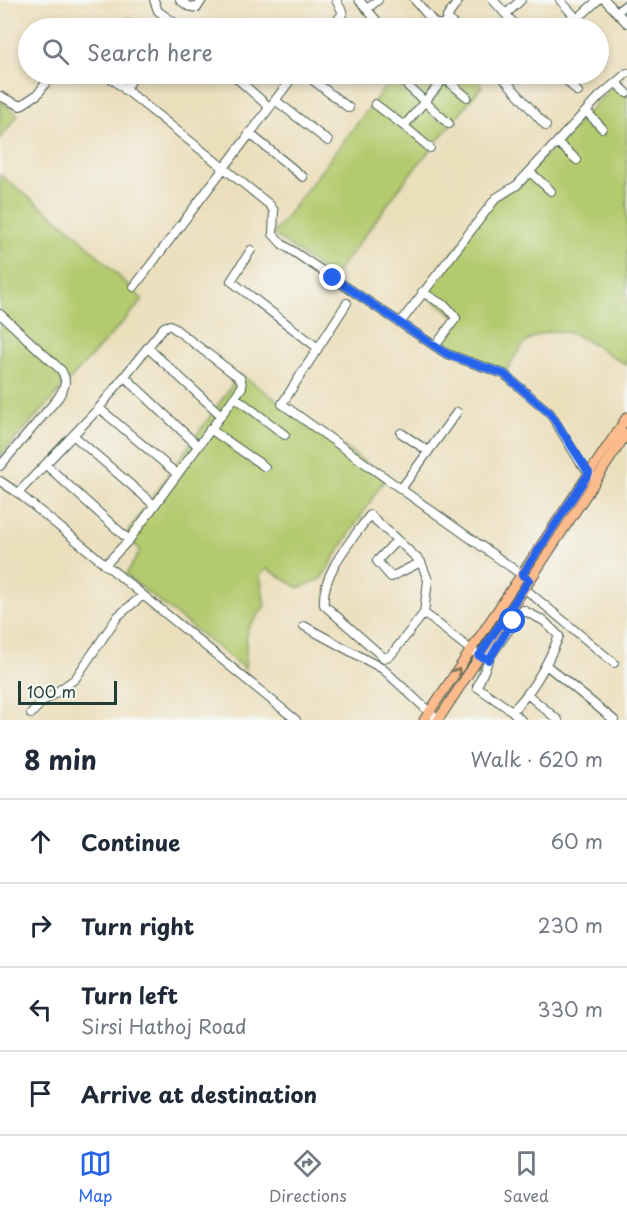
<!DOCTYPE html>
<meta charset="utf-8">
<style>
body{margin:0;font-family:"Playpen Sans",sans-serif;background:#f2f2f3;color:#1f2937}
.scale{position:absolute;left:18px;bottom:15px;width:99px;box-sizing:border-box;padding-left:6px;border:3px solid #1f3d34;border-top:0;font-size:16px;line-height:21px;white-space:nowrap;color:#1f3d34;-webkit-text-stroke:4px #f6f6f2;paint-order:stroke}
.stop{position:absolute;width:18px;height:18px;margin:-14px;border:4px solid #2563eb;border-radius:50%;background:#fff}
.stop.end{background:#2563eb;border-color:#fff;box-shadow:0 2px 6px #0008}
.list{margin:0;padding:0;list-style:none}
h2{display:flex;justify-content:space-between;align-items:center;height:78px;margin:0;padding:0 24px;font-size:26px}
h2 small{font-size:20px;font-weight:400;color:#747a83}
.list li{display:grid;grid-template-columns:39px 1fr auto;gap:18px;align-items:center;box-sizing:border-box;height:84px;padding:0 24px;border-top:2px solid #e0e1e3}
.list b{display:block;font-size:22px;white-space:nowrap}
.list p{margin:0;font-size:20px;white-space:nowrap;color:#747a83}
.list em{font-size:20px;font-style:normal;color:#747a83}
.icon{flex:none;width:33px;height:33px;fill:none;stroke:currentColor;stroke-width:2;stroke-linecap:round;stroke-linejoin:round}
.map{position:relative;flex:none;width:627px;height:720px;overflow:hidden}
.search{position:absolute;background:#fff;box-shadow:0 3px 9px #0003;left:18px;right:18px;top:18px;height:66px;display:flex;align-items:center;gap:15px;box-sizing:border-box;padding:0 21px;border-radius:33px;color:#747a83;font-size:22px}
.sheet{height:414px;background:#fff}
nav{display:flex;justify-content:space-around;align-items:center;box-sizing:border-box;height:84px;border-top:2px solid #e0e1e3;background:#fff;font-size:16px;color:#747a83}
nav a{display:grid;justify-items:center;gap:3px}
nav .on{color:#2563eb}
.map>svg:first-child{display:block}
.green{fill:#b4ca6e;stroke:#6a8451;stroke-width:1.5}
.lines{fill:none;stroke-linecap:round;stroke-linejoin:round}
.minor-casing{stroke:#3e5548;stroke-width:10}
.major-casing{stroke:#3e5548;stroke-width:11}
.minor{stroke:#fff;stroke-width:8}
.major{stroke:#fbbb8d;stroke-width:9}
.oneway{stroke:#82765c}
.route{stroke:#2563eb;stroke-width:8}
</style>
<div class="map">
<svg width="627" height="720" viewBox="0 0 627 720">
<rect width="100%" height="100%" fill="#f6f6f2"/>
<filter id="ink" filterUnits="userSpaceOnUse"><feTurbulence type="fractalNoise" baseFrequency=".0167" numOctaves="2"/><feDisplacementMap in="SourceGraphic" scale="12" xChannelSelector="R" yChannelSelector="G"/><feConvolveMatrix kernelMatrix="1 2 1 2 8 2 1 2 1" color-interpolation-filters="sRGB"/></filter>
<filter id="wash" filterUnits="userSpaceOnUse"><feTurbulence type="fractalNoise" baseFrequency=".008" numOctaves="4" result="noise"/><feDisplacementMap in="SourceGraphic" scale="24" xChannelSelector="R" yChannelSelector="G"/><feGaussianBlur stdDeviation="1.35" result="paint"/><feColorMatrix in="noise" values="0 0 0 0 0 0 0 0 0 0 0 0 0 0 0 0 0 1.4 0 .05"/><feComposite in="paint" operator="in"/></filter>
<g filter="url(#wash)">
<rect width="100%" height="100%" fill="#ebdebb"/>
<path class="green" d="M395,74H471L482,86L407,178L333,278L273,234Z
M616,83L627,93V365C596,349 565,315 529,340C519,347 511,364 504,374L436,345L456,317L422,292L496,198L517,185Z
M0,100L18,115L0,139Z
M0,175L73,231L143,300L0,456Z
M240,374L386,477L321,579L299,588L267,569L260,575L265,606L247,630L245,669L126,575L140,551L127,533Z"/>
</g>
<g filter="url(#ink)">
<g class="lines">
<g class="minor-casing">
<path id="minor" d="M154,0L158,11L182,28
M180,0L188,6L197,8L202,0
M359,0L383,28
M415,0L435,24H444L448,20
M493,0L518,28
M560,0L577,19
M605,0L627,23
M367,9L378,0
M617,12L627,4
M506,14L521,0
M120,28L128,24L145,28
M331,28L343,13L336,0
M456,28L447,17L459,0
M567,28L598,0
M598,59L602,62
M106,74L270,205L274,211L273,234L282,244L447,354L504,374L550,413L580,462L592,476
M232,74L269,107
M305,74L349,108
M369,74L376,79
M499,74L507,82L517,74
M560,74L578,92
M398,77L449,124
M444,78L467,97
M507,82L546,126
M616,83L627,93
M125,90L135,74
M0,96L20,106L38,94L52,74
M275,100L328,141
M375,104L404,126
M586,111L602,128
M249,133L303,177
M558,143L577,160
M430,148L404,126L448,74
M530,172L551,191
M251,250L231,281L318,348
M134,287L295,74
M422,292L447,307L456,318L436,345
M347,303L282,404L401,489
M0,314L61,370C68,381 65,387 58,398L0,466
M400,323L496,198L517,185L600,96L627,73
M149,349L221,415
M125,377L197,445
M235,397L285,435
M99,408L176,473
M457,412L401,489L529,580
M210,429L265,467
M401,433L428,451
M73,435L153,504
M46,465L129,540
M0,481L18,493
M397,540L377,561L391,577L421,562
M105,565L129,540L242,387L241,379L170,325L164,327L99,408L18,493L296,720
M524,588L614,663
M523,610L544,621L559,636C548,663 533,691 512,711L477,687L491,655Z
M424,613L428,580L421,562L370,515C352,540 321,573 324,605L384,658L391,655L424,613L472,651L489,660
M304,626L383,669L438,720
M546,665L614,720
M527,694L558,720
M512,711L521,720
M31,714L41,703L75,679L118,616L142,596"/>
</g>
<g class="major-casing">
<path id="major" d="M424,720L627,417
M438,720L627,433"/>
</g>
<use href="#minor" class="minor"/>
<use href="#major" class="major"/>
</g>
<defs><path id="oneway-chevron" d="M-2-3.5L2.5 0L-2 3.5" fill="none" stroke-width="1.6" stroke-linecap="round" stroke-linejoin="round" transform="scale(1.5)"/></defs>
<use class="oneway" href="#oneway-chevron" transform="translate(457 672) rotate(-55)"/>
</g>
<g class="lines" filter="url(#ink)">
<path class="route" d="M333,278L447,354L504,374L550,413L589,473L522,575L529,580L479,656L489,660L513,621"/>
</g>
</svg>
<div class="scale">100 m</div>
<div class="stop" style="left:513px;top:621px"></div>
<div class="stop end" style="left:333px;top:278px"></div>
<div class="search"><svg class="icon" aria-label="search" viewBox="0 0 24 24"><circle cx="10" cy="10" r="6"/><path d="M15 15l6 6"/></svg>Search here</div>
</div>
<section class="sheet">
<h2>8 min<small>Walk · 620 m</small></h2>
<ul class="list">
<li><svg class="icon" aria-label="ahead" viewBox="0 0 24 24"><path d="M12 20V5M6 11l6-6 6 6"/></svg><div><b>Continue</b></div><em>60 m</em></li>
<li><svg class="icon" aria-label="right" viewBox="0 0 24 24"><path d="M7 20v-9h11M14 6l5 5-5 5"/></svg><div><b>Turn right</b></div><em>230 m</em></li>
<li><svg class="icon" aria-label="left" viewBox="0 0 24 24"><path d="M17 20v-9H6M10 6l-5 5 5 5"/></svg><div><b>Turn left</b><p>Sirsi Hathoj Road</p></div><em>330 m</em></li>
<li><svg class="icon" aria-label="arrive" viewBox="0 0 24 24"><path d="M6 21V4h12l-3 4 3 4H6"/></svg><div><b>Arrive at destination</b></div></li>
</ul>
</section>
<nav>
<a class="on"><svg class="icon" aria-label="map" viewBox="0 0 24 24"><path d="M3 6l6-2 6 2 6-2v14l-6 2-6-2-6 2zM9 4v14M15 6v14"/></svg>Map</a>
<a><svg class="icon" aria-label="directions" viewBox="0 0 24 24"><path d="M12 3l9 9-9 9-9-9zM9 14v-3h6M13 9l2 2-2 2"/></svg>Directions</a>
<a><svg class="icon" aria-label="saved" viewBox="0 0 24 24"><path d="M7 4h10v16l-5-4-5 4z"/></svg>Saved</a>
</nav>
